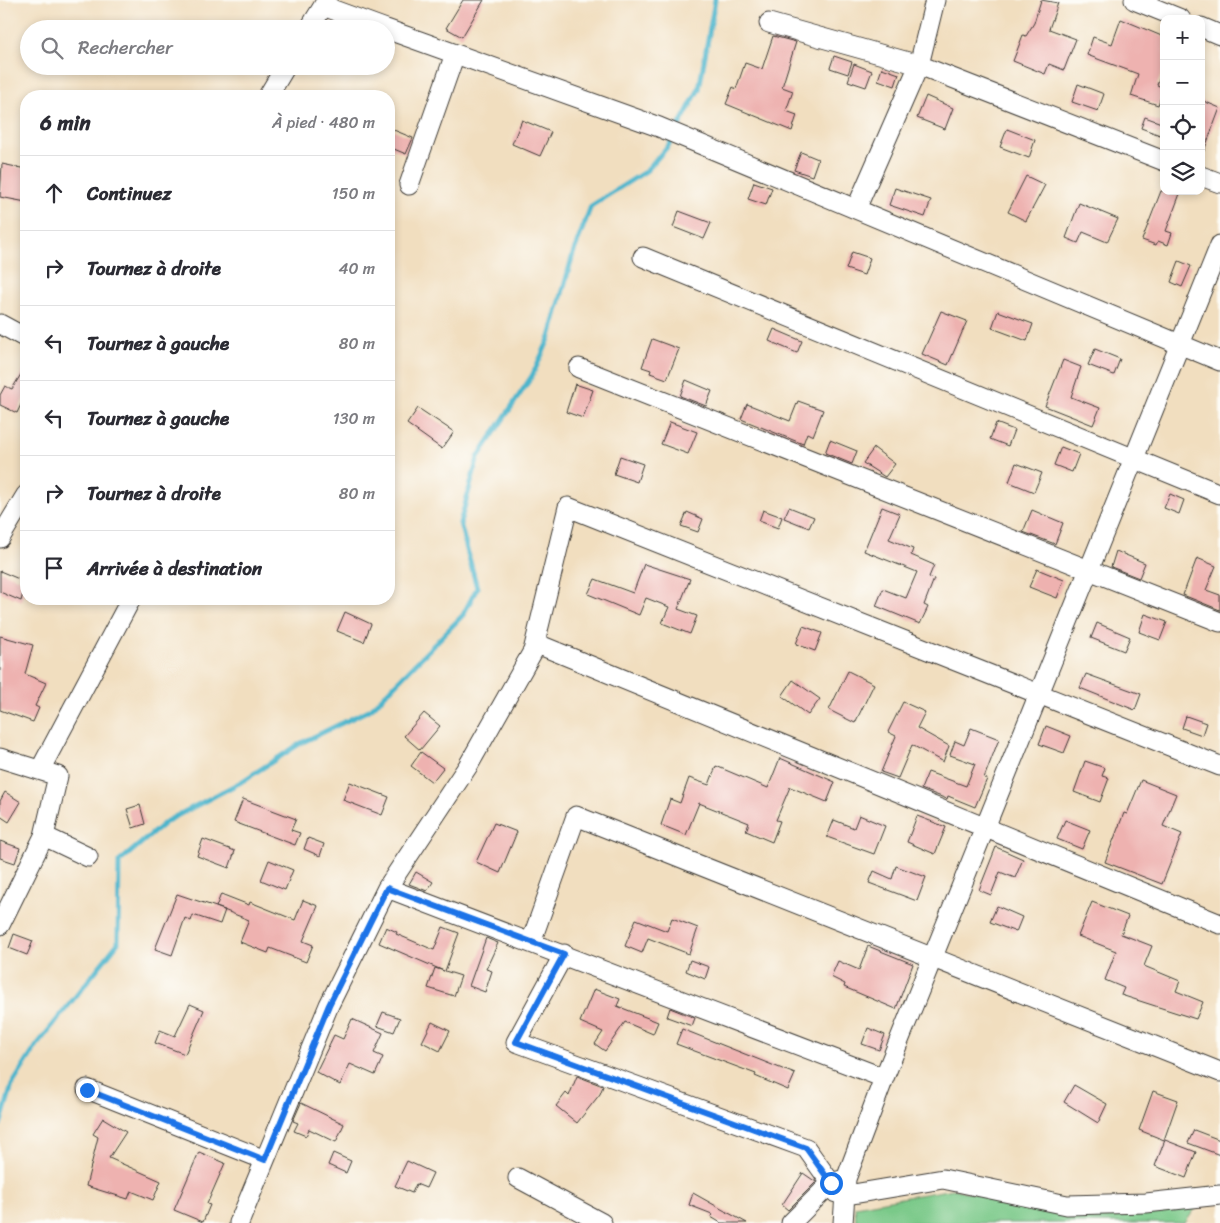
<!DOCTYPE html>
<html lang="fr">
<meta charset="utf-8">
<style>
body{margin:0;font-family:Sriracha,sans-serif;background:#f2f2f3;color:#2b2b33}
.controls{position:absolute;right:15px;top:15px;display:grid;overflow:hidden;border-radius:10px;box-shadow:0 2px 8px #0003}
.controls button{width:45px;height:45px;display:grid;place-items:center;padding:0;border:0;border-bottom:1px solid #e1e1e2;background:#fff;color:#2b2b33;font:25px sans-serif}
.stop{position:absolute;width:15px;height:15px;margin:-11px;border:4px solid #1a73e8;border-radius:50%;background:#fff}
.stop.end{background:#1a73e8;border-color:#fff;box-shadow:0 1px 5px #0008}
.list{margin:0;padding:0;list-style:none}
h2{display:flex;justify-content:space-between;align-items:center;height:65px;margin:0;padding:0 20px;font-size:21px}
h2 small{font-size:16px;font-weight:400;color:#7c7c81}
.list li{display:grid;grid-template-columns:32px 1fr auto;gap:15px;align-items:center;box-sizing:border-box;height:75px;padding:0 20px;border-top:1px solid #e1e1e2}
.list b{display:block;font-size:19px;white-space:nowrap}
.list em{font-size:16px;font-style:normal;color:#7c7c81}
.icon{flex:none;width:28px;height:28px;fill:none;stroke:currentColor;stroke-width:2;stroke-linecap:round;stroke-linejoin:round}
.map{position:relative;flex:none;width:1220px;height:1223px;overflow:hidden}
.search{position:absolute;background:#fff;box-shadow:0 2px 8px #0003;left:20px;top:20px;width:375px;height:55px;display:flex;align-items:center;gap:12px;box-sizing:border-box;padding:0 18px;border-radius:28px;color:#7c7c81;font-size:19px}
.panel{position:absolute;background:#fff;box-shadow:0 2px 8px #0003;left:20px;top:90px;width:375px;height:515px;border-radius:20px}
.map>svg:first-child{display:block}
.green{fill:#7ac989;stroke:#4b7252}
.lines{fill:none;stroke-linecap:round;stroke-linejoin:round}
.stream{stroke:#4db5cc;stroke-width:5}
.building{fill:#eeb2b0}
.minor-casing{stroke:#3c3934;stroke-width:21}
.minor{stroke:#fff;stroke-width:19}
.route{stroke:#1a73e8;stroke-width:6}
</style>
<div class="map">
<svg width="1220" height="1223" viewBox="0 0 1220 1223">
<rect width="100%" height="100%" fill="#fdfcf7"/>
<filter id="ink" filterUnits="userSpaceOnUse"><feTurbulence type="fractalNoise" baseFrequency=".02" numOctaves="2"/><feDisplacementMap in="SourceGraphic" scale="10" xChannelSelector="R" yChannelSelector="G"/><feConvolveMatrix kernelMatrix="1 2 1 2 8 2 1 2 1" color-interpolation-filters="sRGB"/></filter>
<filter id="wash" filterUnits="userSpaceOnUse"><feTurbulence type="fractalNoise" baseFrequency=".0096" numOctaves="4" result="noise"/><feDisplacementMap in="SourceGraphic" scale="20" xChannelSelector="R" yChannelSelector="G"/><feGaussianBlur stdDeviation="1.12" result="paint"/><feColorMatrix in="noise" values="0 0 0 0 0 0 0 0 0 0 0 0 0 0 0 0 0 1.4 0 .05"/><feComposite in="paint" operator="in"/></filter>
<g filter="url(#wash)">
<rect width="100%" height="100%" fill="#f1debf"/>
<path class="green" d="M953,1189L1075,1215L1198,1205L1185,1223H856L855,1206Z"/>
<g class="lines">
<path class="stream" d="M0,1125L12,1085L37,1045L118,943L119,862L167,821L241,782L301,743L371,709L463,615L477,588L460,523L478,457L532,376L550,337L573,254L591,206L646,171L668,146L699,89L715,0"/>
</g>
<g id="blocks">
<path class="building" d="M463,0H484L462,37L446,28Z
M1041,0L1058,3L1049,29L1076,39L1064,70L1049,64L1045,74L1013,61L1023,35L1026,36L1034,23Z
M1121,19L1164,37V67L1157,85L1164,88L1158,105L1131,96L1138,74L1087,55L1093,37L1112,44Z
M773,36L796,42L782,87L793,91L786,111L797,115L792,131L726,104L733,87L736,89L745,63L762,69Z
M834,56L852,62L848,74L830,68Z
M854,64L872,71L866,87L848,81Z
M882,68L899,74L895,86L878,80Z
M1078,84L1104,94L1098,111L1072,102Z
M926,96L953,108L945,129L917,118Z
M1201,100L1220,108L1202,156H1201Z
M1145,117L1164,124L1160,135L1141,128Z
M522,120L551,132L540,156L512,144Z
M389,128L413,138L406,154L389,147Z
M1007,129L1035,140L1029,158L1000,147Z
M801,152L818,159L812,176L794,170Z
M2,164L26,169V202L0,197Z
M1026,176L1045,185L1026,221L1008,212Z
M754,182L772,188L766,205L748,199Z
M895,188L931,200L925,217L889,205Z
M1161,191H1181L1166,231L1172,233L1168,245L1158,241L1156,245L1142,240Z
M1079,203L1118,219L1107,242L1083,232L1078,243L1066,238Z
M679,211L711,223L704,239L673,227Z
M852,252L870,258L864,275L846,269Z
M1179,261L1191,266L1182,287L1171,282Z
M941,311L967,321L948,365L922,354Z
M998,311L1033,324L1027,341L992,328Z
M774,329L802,341L797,353L769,341Z
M652,339L679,349L667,379L650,373L651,370L642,367Z
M1095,349L1120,359L1114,375L1088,365Z
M1063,360L1081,367L1071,397L1100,408L1093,425L1045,406Z
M26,366V394L17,413L0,405V395L5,386L12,389Z
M686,380L712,391L706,406L680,396Z
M575,384L593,390L583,418L566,412Z
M798,401L823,410L813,436L807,433L803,444L741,419L747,404L790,421Z
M418,408L454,432L442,449L407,424Z
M670,422L697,432L688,454L661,444Z
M996,423L1014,430L1008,446L990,439Z
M830,440L857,451L852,464L825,453Z
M1061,447L1079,454L1072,472L1054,465Z
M874,448L895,464L885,477L863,463Z
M620,456L643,464L637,482L614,474Z
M1016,463L1042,473L1034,492L1009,482Z
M1170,494L1184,500L1179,514L1164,508Z
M789,507L814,517L809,528L784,518Z
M882,507L900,514L889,539L913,549L911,555L934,565L929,577L934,579L924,605L928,607L920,624L876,606L883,589L906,598L917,572L864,551Z
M763,510L782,517L778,528L759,521Z
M1032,510L1063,523L1055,544L1023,532Z
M687,512L703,519L698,532L681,526Z
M1116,551L1145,563L1139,578L1111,567Z
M1197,558L1216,566L1206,590L1220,595V610L1183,595Z
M644,564L690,579L678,609L697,616L690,634L662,623L669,607L646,598L639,615L588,594L595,579L633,593Z
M1037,569L1064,580L1057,598L1029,587Z
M0,571L26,582L21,601L0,592Z
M345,612L371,624L364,642L337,631Z
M1145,614L1167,622L1160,640L1139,632Z
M1097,623L1130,637L1124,651L1091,638Z
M803,626L822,633L815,651L796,644Z
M0,636L33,645L25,674L46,683L35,706L39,708L33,722L0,710Z
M848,671L874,684L855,723L829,710Z
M1086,674L1141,694L1135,710L1080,688Z
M793,680L820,699L808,715L782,696Z
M903,702L925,712L917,728L949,746L943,762L912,745L898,778L881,772L896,736L888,732Z
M424,713L440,726L420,750L404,736Z
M1186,716L1206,723L1202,735L1182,728Z
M1046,726L1071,736L1064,753L1039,744Z
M971,728L999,739L984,778L987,779L975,807L948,796L947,799L921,789L928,772L966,786L975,764L950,755L955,741L964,745Z
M421,752L443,768L432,782L411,766Z
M780,758L835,782L827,802L790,787L776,820L780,821L772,842L746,831L749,823L699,803L686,835L661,825L670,799L680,803L689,778L709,785L716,766L768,788Z
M1085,761L1105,768L1102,776L1109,778L1100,802L1074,792Z
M1141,780L1176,794L1163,826L1182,834L1162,884L1105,862L1124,813L1127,814Z
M350,782L389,797L382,815L343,800Z
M5,792L21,802L9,822L0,816V801Z
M243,799L296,819L291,830L300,833L295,845L234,822Z
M140,805L145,824L133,828L127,809Z
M859,815L885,826L874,854L827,837L834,820L854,828Z
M917,816L946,827L935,854L907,842Z
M1065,820L1090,830L1082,849L1057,839Z
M494,823L517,832L500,873L476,862Z
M308,838L324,844L320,856L304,849Z
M203,839L235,851L229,868L197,856Z
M0,841L20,848L15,863L0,858Z
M996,847L1023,859L1015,878L1000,872L991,895L979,890Z
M269,860L293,870L285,890L261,880Z
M896,866L926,877L917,901L869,883L874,871L892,879Z
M416,872L433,882L427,891L409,884Z
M177,894L225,910L220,924L193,915L191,921L185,918L172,955L155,949Z
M221,894L249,905L250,902L295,920L303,900L318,906L303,941L313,945L306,962L270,948L268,953L240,942L249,920L216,907Z
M1092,902L1128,916L1121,934L1152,946L1144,966L1180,981L1176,991L1203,1002L1196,1019L1121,995L1124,988L1105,980L1116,951L1078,936Z
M997,906L1022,917L1016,932L990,922Z
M672,918L698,928L689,954L648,938L642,953L625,946L636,919L667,931Z
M386,927L397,932L396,934L434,950L443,927L459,933L445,971L461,976L454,996L428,988L435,968L444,971L379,943Z
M14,934L33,941L27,955L9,948Z
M486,938L498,943L486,969L492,971L485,992L469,986Z
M868,946L913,964L896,1009L844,987L845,984L831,977L838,961L859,970Z
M690,960L709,967L705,979L686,971Z
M594,989L620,999L617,1006L658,1022L653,1034L625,1022L605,1051L595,1044L603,1032L580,1022Z
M190,1004L204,1010L185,1054L155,1043L160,1030L175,1036Z
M670,1008L695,1018L692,1026L667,1017Z
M383,1012L400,1018L394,1032L377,1026Z
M352,1019L383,1033L374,1053L383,1057L375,1075L350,1064L340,1085L316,1072L334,1035L343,1039Z
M432,1022L450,1031L440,1051L422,1042Z
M868,1028L885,1035L879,1050L862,1044Z
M682,1029L795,1074L788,1090L755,1076L756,1074L676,1044Z
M577,1076L603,1086L600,1094L577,1123L556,1106L566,1093L569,1096Z
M1074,1085L1107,1104L1098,1123L1064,1102Z
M1153,1091L1178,1100L1164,1140L1139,1130Z
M301,1103L344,1124L336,1142L309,1129L306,1136L294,1131L298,1123L293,1121Z
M103,1118L126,1132L109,1158L161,1181L153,1200L131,1191L128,1199L86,1186L98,1137L93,1134Z
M1194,1130L1220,1140V1155L1188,1143Z
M1165,1140L1196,1152L1186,1178L1155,1166Z
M199,1152L225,1163L207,1204L210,1205L203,1222L174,1210Z
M333,1153L351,1161L346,1173L328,1165Z
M407,1161L433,1173L426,1188L416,1184L412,1193L395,1186Z
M803,1173L816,1182L788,1210L782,1205Z
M693,1193L725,1211L747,1223H721L711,1217L712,1214L689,1205Z"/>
</g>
</g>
<g filter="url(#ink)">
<use href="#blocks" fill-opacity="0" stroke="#3c3934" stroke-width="1"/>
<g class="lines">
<g class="minor-casing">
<path id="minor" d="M1134,0L1181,19
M323,6L386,29
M769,23L919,65L1164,161
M1201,27L1220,35
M309,29L327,0
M386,29L659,127L1220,361
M268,96L286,66
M1201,176L1220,183
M409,185L455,54
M856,209L919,65L935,0
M643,257L1220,494
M0,324L26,338
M579,368L1220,622
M0,538L26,495
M535,643L1220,924
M0,758L58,776L44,836
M40,770L131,599
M387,888L884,1078
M0,925L44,836L88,857
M531,942L576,816L1220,1072
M564,954L516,1042L806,1148L831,1183
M87,1089L265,1160
M518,1178L602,1223
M836,1193L847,1195L943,1179L1067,1205L1146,1203L1220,1195
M239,1223L329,1005L387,888L468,766L533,651L568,507L1220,766
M791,1223L831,1183L842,1180
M843,1223L846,1179L884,1078L1220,245"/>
</g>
<use href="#minor" class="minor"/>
</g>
</g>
<g class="lines" filter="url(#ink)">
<path class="route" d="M87,1090L265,1160L329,1005L387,888L564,954L516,1042L806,1148L831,1183"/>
</g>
</svg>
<div class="controls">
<button>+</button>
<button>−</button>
<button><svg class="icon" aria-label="locate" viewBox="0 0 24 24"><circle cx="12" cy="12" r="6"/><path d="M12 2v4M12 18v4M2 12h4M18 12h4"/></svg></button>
<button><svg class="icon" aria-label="layers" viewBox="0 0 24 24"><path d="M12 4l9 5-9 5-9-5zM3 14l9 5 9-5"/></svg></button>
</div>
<div class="stop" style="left:831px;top:1183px"></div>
<div class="stop end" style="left:87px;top:1090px"></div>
<div class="search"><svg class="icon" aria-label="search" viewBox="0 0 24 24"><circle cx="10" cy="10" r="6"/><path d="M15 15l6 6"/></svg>Rechercher</div>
<section class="panel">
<h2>6 min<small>À pied · 480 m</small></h2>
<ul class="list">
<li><svg class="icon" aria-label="ahead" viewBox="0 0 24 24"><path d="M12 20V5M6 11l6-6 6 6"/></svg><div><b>Continuez</b></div><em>150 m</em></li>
<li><svg class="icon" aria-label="right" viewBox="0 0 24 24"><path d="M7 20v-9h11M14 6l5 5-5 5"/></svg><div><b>Tournez à droite</b></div><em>40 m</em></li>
<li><svg class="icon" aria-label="left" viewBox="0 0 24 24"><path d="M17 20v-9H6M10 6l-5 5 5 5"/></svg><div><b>Tournez à gauche</b></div><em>80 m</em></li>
<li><svg class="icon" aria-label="left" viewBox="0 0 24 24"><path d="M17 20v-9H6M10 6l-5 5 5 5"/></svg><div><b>Tournez à gauche</b></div><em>130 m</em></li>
<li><svg class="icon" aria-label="right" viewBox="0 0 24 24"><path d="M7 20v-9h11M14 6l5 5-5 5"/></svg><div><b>Tournez à droite</b></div><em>80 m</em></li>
<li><svg class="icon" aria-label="arrive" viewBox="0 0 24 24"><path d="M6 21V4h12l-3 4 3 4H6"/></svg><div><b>Arrivée à destination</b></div></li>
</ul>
</section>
</div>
